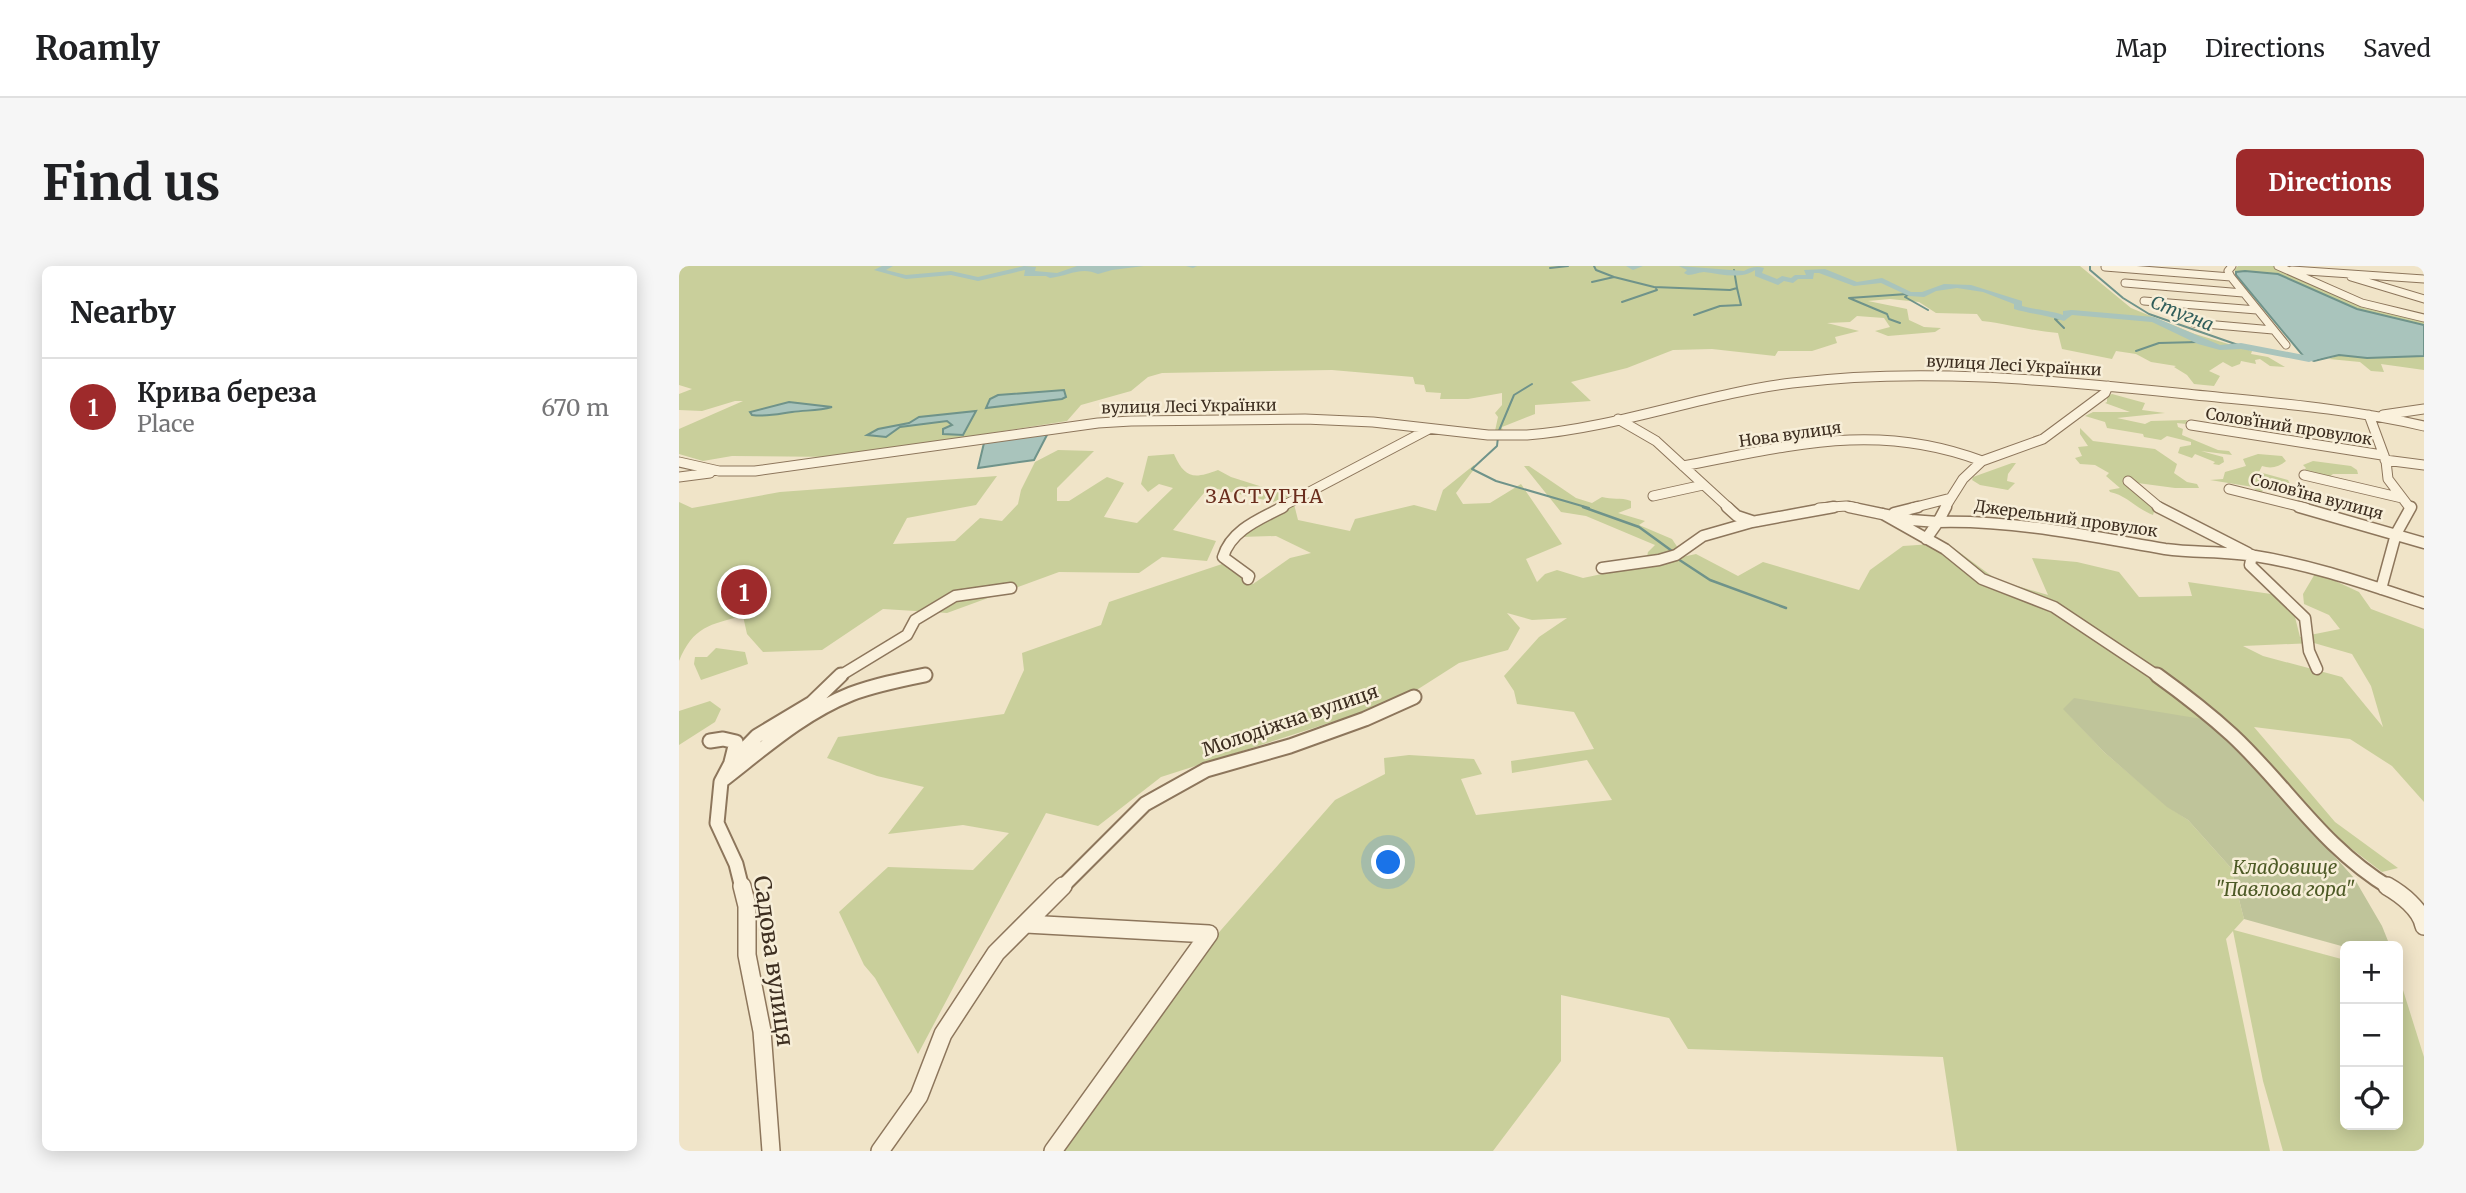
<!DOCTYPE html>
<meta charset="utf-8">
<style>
body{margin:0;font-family:Merriweather,serif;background:#f6f6f6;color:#202124}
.controls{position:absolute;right:21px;bottom:21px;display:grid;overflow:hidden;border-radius:10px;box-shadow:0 4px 18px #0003}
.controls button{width:63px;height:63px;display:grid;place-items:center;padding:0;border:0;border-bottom:2px solid #e0e0e0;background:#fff;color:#202124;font:35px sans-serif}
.you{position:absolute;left:710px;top:597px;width:24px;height:24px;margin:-18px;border:5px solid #fff;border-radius:50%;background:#1a73e8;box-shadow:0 0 0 10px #1a73e833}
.badge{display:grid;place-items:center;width:46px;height:46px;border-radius:50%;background:#9e2a2b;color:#fff;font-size:23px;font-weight:700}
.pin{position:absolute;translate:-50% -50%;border:4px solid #fff;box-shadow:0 2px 7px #0006}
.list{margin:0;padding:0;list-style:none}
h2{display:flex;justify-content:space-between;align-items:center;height:91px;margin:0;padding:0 28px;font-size:30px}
h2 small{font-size:23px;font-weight:400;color:#757577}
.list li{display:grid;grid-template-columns:46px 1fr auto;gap:21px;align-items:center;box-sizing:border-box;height:98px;padding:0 28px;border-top:2px solid #e0e0e0}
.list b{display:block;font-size:26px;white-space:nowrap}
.list p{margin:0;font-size:23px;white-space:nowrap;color:#757577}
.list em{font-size:23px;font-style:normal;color:#757577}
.icon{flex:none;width:38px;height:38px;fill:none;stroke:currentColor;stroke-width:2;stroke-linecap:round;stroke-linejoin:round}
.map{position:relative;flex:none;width:1745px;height:885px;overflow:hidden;border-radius:10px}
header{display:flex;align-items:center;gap:42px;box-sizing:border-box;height:98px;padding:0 35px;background:#fff;border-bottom:2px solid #e0e0e0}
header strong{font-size:33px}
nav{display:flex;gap:38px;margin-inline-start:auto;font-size:24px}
.intro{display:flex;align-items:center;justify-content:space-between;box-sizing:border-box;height:168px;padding:0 42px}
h1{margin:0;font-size:49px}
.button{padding:18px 32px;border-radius:10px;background:#9e2a2b;color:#fff;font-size:24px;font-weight:700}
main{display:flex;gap:42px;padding:0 42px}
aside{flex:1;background:#fff;border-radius:10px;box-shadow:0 4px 18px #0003}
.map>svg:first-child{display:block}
.green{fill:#c9cf9b;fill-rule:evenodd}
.cemetery{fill:#bfc49a}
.water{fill:#a9c4bc;stroke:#6f938a;stroke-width:2}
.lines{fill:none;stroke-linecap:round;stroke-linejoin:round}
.stream-far1{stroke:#6f938a;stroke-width:2}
.stream{stroke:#6f938a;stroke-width:2.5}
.river{fill:#a9c4bc;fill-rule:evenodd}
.minor-far4-casing{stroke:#8d765c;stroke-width:9}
.minor-far3-casing{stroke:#8d765c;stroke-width:11}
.minor-far2-casing{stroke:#8d765c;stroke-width:13}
.minor-far1-casing{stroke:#8d765c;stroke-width:17}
.minor-casing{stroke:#8d765c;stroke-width:20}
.minor-far4{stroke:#faf1dc;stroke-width:7}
.minor-far3{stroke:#faf1dc;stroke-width:9}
.minor-far2{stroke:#faf1dc;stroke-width:10}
.minor-far1{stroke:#faf1dc;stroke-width:13}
.minor{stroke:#faf1dc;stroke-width:17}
.labels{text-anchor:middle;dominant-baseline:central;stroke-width:5;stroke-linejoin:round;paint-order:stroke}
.far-street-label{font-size:16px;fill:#3d2e20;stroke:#f7eed8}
.far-water-label{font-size:18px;font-style:italic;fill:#2f5d5a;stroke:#f7eed8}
.far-quarter-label{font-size:19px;letter-spacing:2px;fill:#6b2e1e;stroke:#f7eed8}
.street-label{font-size:19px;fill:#3d2e20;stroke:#f7eed8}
.park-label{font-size:19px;font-style:italic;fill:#4d5a26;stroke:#f7eed8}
.near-street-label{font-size:23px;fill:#3d2e20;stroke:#f7eed8}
</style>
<header>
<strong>Roamly</strong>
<nav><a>Map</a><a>Directions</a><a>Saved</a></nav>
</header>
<div class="intro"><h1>Find us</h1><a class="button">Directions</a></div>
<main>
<aside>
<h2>Nearby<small></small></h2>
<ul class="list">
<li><span class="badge">1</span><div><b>Крива береза</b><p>Place</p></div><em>670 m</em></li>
</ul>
</aside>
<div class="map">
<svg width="1745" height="885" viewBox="0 0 1745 885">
<rect width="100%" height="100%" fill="#f0e4c8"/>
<path class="green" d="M0,0H1401L1452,42L1516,68L1573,85L1572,88L1589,91L1606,101L1591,100L1581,93L1576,94L1577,98L1562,95L1561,98L1553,101L1544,96L1530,105L1541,110L1535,120L1515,118L1508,109L1495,101L1497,100L1472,96L1457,88L1437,85L1433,93L1383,83L1379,67C1352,65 1330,58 1303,55L1298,48L1257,47L1240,36L1211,33L1189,35L1228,43L1230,54L1245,61L1262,62L1256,66L1209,70L1196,65L1211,61L1205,52L1178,50L1171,56L1148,57L1180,65L1156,71L1158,77L1133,85H1099L1096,90L1033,83L994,84L948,102L892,116L912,135L856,139V148L823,161L824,167L816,165L819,151L816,147L823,139V127L789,133H761L762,127L747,126L745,119L736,118L734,111L653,104L483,107L469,111L452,125L402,139L388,155L161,191L53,190L24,195L0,188V163L64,135H56L23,145L0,144V128L13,123L0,119Z
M1559,0H1598L1690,42L1685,43H1700L1745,56V59L1678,43L1599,8L1557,6L1555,4Z
M1660,89L1688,92L1745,90V104L1702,98L1705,106L1692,105L1681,96L1650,93Z
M1433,128L1466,137L1463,144L1486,147L1438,152L1466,158L1472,155L1508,154L1507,158L1498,157L1499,161L1504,163L1503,169L1539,184L1550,185L1553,189L1522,185L1544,191L1545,196L1540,199L1534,198L1536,196L1516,188L1513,192L1499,187L1501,181L1512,179V176L1488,170L1482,174L1465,171L1464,168L1428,162L1426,156L1406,150L1414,146H1451L1426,137L1428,136V130Z
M1401,162L1414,175L1476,183L1498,198L1495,207L1508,216L1518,218L1520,222H1496L1451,216L1476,242L1474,249C1458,243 1447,229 1431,226L1430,224L1441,222L1427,210L1430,207L1416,199L1401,198L1396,192L1403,190L1399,181L1409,180L1401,168Z
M379,184L415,185L378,222V235H390L428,211L445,217L425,251L458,257L494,222L480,218L469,226L462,218L469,190L495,188C506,213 515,213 539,204L552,211L612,230L594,236L530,221L494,264L537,275L528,295L483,291L460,307L380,306L268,347L204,343L143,384L84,386L68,368L64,350C31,358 14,361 0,395V236L13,242L101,226L318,210L297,239L228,252L214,278L276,275L301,252L323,255L339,238L342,224L356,196Z
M1579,188L1603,190L1607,195C1600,201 1592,203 1583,200L1580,206L1609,214L1613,222L1604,223L1597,218L1594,220L1599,224L1596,226L1585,223L1581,229L1574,221L1531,214L1544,213L1546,206L1567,200L1564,193Z
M1634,195L1672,200L1678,204L1679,208H1654L1650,211L1624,206L1627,202L1624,199Z
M1333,197H1337L1329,208L1328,215L1336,217L1329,224L1301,219L1293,214L1294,211Z
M795,199L796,202L777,227L784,238L811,237L842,218L883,278L847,293L858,316L866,308L878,304L904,312L1017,288L1059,310L1084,296L1180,324L1191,304L1224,280L1268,277L1318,314L1369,329L1353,292L1398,296L1440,306L1460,331L1513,330L1509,316L1599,329L1616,351L1621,371L1661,363L1650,349L1625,338L1624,328L1637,306L1680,326L1692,343L1745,363V536L1713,500L1671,473L1575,461L1656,556L1719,602L1703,606L1636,555L1623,556L1570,495L1385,443L1425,486L1488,540L1509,554L1552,602L1565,653L1555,664L1666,694V859H1719V708L1745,791V885H1604L1584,815L1554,665L1547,673L1591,885H1278L1264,791L1009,783L990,752L882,729V795L814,885H382L528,680L656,534L706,508L705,492L730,489L795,493L803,508L782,513L797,549L933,534L908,494L833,507L832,495L915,483L895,446L838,438L835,425L825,410L860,371L888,352L853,354L828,347L841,362L829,384L780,397L722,434L482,511L419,560L367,547L239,788L196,712L185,699L160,646L209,601L294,604L330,567L284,559L209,568L245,521L198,510L148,492L159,471L325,448L345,404L343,387L422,359L430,336L543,298L574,318L611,292L632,287L597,270L561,271L578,257L615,238L619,254L671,265L676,253L735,239L757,245L764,224ZM1635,377L1673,388L1692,420L1704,461L1663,411L1584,390L1564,380Z
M845,200H850L897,232L913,237L923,231C933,234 941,231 952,235V242L939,247L966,255L960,259L993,273L999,282L994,288L967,294L969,286L976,279L907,250L882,246Z
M37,382L66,386L69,398L22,414L15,398L16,391H28Z
M31,435L42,443L36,456L0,479V445Z"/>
<path class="cemetery" d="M1395,432L1529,454L1570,495L1675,612L1703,660L1711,680L1666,681L1565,653L1552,602L1509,554L1488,541L1425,486L1384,443Z"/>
<path class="water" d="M1566,5L1599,8L1678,43L1745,59V90L1688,92L1660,89L1635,95L1625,91L1557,9V6Z
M385,124L387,131L383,133L307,142L311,133L319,129Z
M110,136L153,141C139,145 128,144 113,146C99,148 88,151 73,149L71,146Z
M297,145L284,169L264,168V163L273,159L268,155L221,161L207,171L188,169L199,163L230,157L240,151Z
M369,167L355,194L299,202L305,177Z"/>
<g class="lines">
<path class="stream-far1" d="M915,0L917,4L935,11
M1411,0V4L1444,32L1470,48L1562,80
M871,2L889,0
M913,16L935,11L975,21L1051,24L1058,22L1055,4
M1230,28L1226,31L1249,44
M943,36L978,24L976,21
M1015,49L1041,40L1062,39L1058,22
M1381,52L1376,53L1385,62
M1221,57L1210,53L1208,48L1170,32L1228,28
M1457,85L1480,77L1519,76
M819,167L835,129L853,118
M819,171L818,180L793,203L817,215L910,242"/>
<path class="stream" d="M904,241L960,261L993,285
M999,293L1031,314L1107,342"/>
<path class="river" d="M203,0H214L207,4L227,9L272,5L299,11L345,0L357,1L356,5L378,7L398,0H465L433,4L419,8C402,0 389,10 371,12L367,10H345L346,4L299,15L272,9L227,13L195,4Z
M507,0H518L514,2Z
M947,0H964L954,4Z
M1000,0L1065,5C1071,1 1079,0 1085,2L1083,7L1098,13L1103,10L1112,12L1116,9H1127L1125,4L1146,3L1178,16L1203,12L1232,26H1243L1265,18L1292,19L1343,35V40C1357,44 1369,44 1384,49V45L1393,44L1475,51L1541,79L1562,77L1630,90L1649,85L1654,88L1630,96L1562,83L1541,84L1519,78L1473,56L1393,49L1385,55C1368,49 1352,48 1335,43V38L1304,26L1278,22L1257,25L1245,31L1230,30L1202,17L1175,20L1140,7H1135L1134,13H1119L1114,17L1105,15L1099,19L1076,10V4C1061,14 1042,8 1025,6C1020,6 1015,9 1009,9L1005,7L1008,4Z"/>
<g class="minor-far4-casing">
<path id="minor-far4" d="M1553,0L1549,5L1552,11L1607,79
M1599,0L1683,37L1745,52
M1426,1L1552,11
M1613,4L1745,13
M1672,11L1745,33
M1446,17L1564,27
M1465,35L1578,44
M1515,57L1594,64"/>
</g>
<g class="minor-far3-casing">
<path id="minor-far3" d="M1690,149L1707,195L1709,213L1731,242
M1704,149L1745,143
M939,153L977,175L1050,242
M1512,159L1703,189
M1706,194L1745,199
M0,196L40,205H76L419,157L452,155L626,153L694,156L809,169H848C938,162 1024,128 1113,117C1242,101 1370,114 1498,127C1581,136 1664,141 1745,160
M1004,200C1111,180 1197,155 1303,195
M1625,209L1723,232
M0,211L31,207
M1449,215L1481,242
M1550,223L1627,242
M974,230L1024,219
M600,242L750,163
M1140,242L1167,240L1178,242
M1233,242L1272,232L1284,213L1303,195L1364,173L1426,127L1429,120
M1266,242L1272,232"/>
</g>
<g class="minor-far2-casing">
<path id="minor-far2" d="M1048,241L1058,250L1073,255
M1170,241L1232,254L1259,256L1267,241
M1479,241L1569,287
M1620,241L1745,277
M1215,247L1239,241
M1204,248L1266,283L1303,313L1375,341L1480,411
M1247,273L1259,256C1336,254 1410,270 1486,283C1516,287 1546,285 1576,290C1634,299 1690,319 1745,337
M1573,289L1571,299L1626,352L1630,385L1638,403
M923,302L980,294L997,289L1024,270L1073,256L1155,241
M569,313L570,310L544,291C552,264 581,253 604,241
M1702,323L1717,268L1732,241
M159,411L228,369L236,354L276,330L332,322
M239,411L246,409"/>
</g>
<g class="minor-far1-casing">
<path id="minor-far1" d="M1478,409C1503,427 1530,448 1553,469C1608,520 1643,581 1711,622
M31,475L44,473L57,476L52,496
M45,513C85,482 124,447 172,428C196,419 221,414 246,409
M63,622L57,598L38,557L42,516L52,497L78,470L133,437L162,409
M382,622L466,538L527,504L611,480L686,453L735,431"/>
</g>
<g class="minor-casing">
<path id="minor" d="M63,620L68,640V689L83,765L92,885
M1708,620C1722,628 1742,643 1745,660
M347,658L530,668L374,885
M201,885L240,830L264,768L317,687L384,620"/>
</g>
<use href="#minor-far4" class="minor-far4"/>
<use href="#minor-far3" class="minor-far3"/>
<use href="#minor-far2" class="minor-far2"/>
<use href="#minor-far1" class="minor-far1"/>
<use href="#minor" class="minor"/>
</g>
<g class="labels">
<g class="far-street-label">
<text transform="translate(1335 99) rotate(3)">вулиця Лесі Українки</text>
<text transform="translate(510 140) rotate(-1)">вулиця Лесі Українки</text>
<text transform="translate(1610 160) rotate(9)">Соловʼїний провулок</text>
<text transform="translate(1111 168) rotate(-8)">Нова вулиця</text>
<text transform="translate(1638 230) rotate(15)">Соловʼїна вулиця</text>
<text transform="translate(1387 252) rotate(8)">Джерельний провулок</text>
</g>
<g class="far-water-label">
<text transform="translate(1503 47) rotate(22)">Стугна</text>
</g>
<g class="far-quarter-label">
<text x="586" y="230">ЗАСТУГНА</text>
</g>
<g class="street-label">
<text transform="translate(611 454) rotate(-19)">Молодіжна вулиця</text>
</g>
<g class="park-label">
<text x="1606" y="601">Кладовище<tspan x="1606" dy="22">"Павлова гора"</tspan></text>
</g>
<g class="near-street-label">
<text transform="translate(95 695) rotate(82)">Садова вулиця</text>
</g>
</g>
</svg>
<div class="controls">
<button>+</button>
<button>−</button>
<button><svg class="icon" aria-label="locate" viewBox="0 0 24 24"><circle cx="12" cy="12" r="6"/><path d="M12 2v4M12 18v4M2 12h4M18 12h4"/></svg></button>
</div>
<div class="you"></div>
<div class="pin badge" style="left:65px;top:326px">1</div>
</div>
</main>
